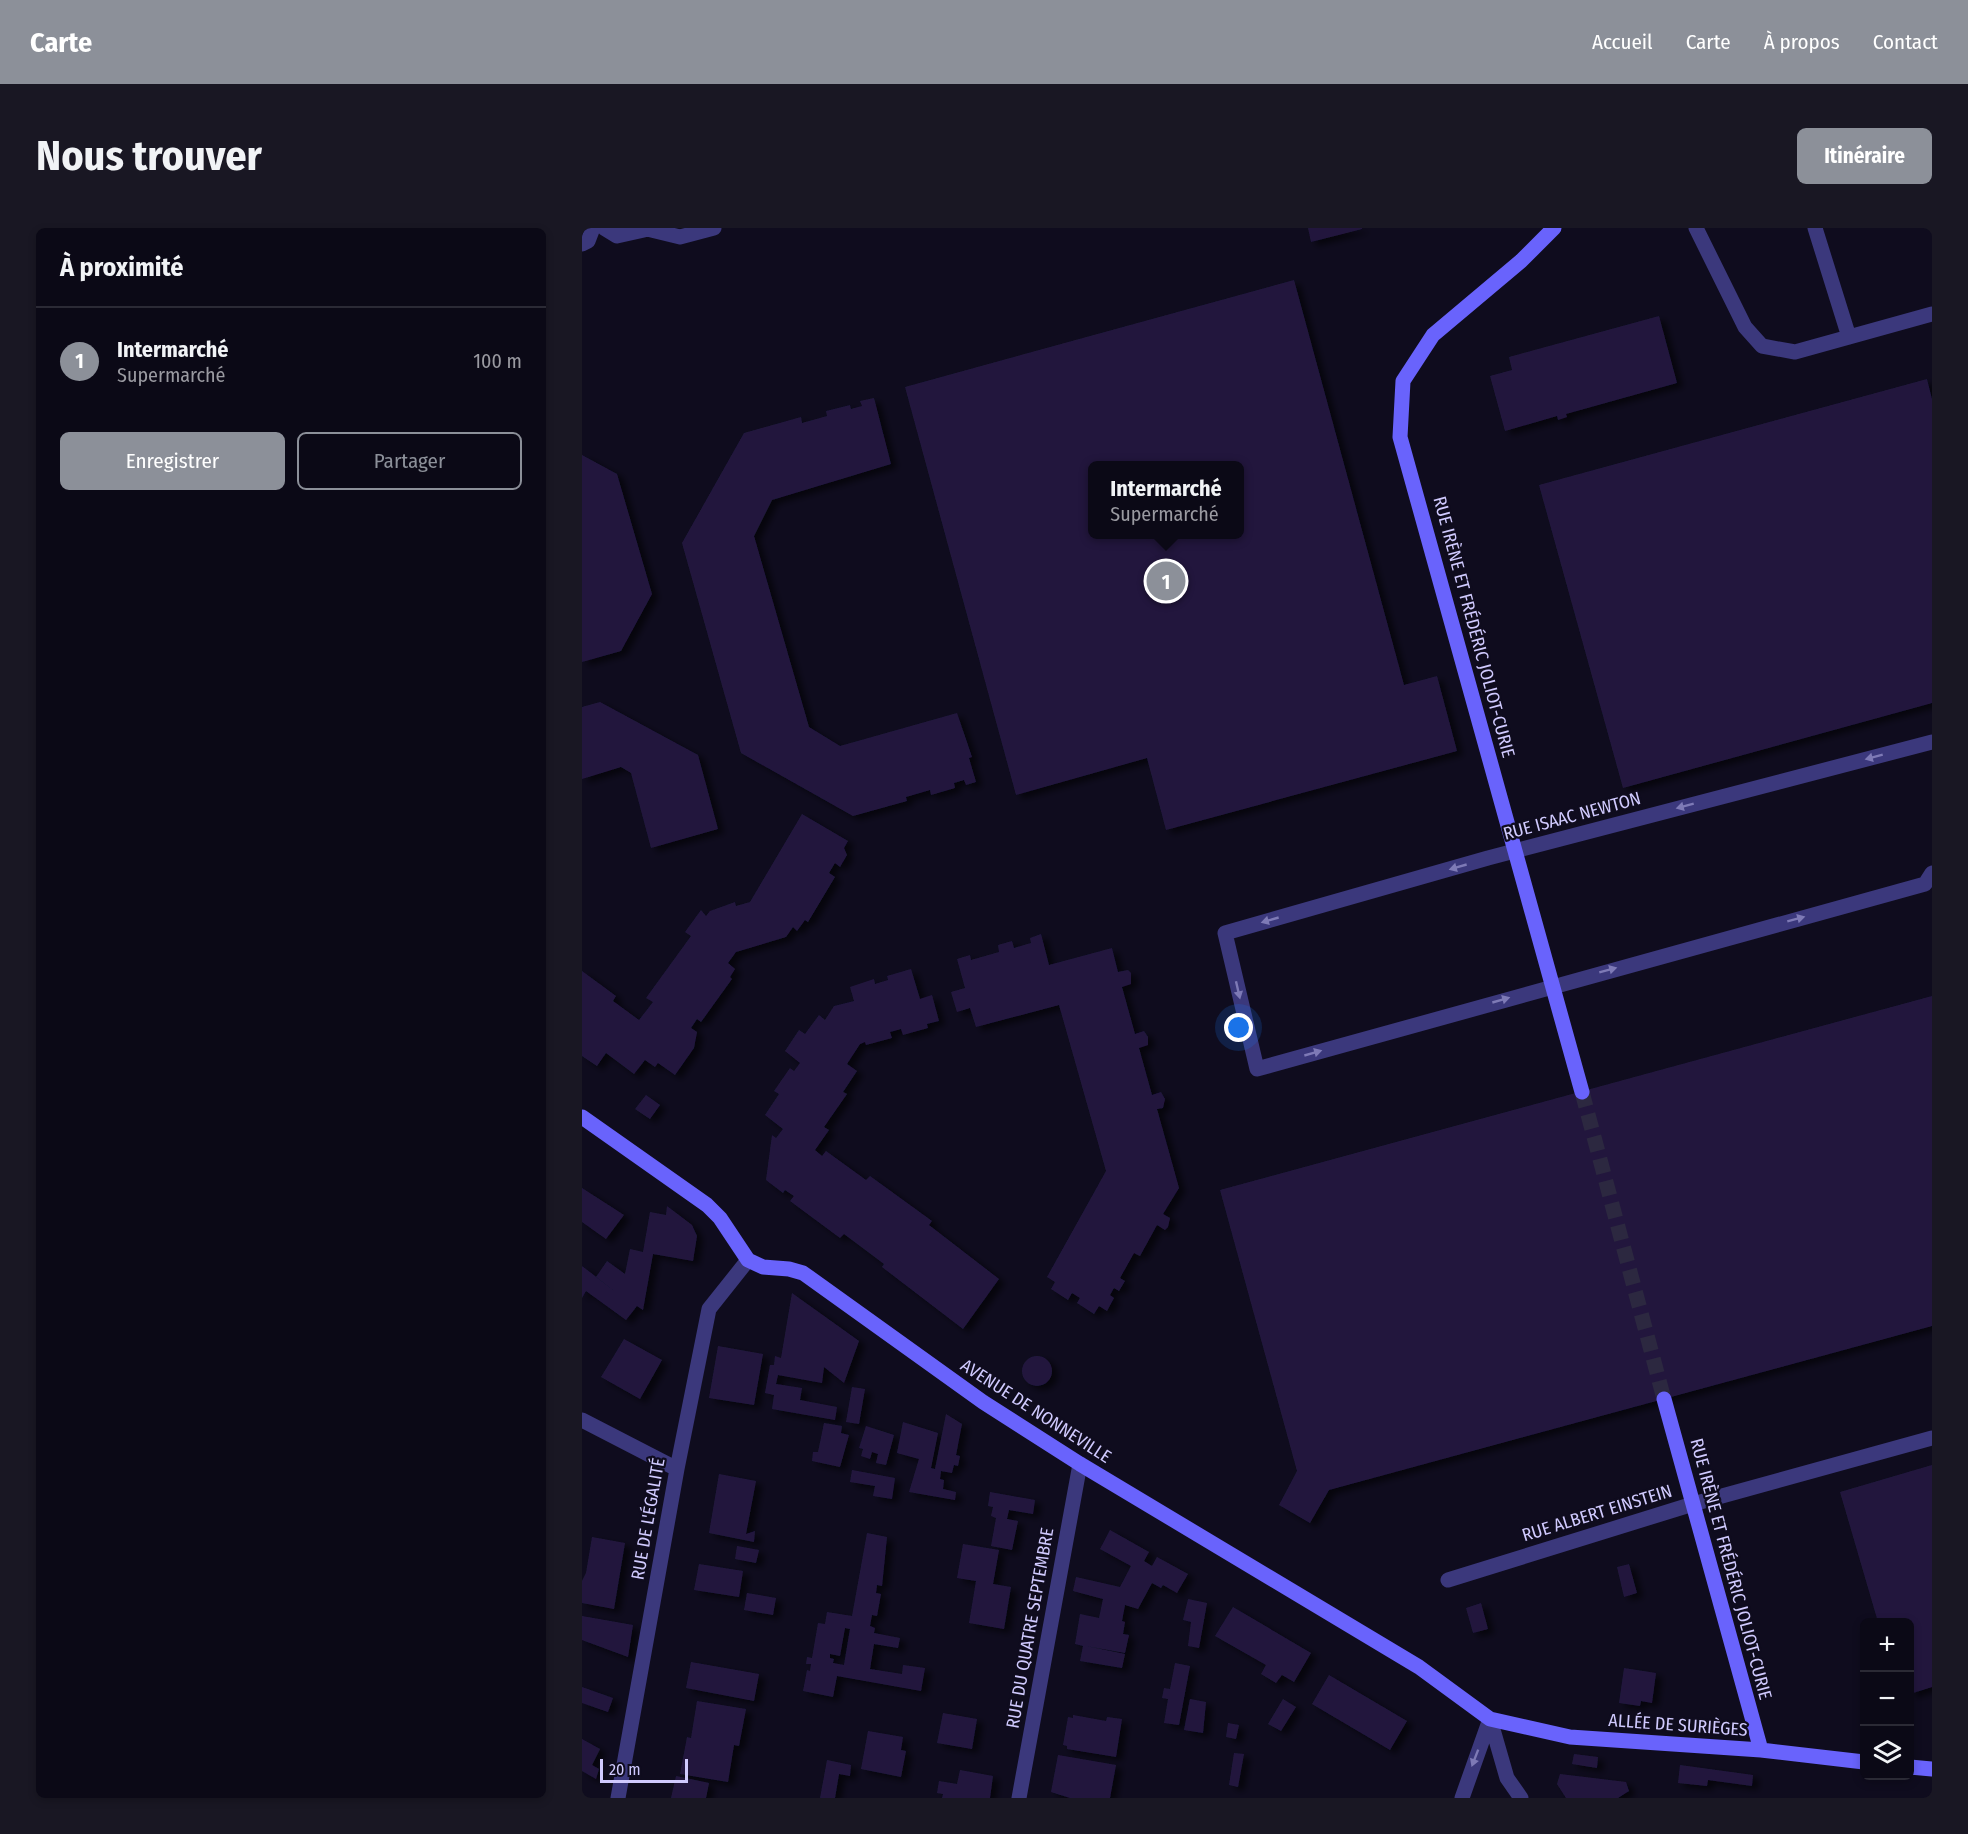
<!DOCTYPE html>
<html lang="fr">
<meta charset="utf-8">
<style>
body{margin:0;font-family:"Fira Sans Condensed",sans-serif;background:#191723;color:#f1f3f6}
.controls{position:absolute;right:18px;bottom:18px;display:grid;overflow:hidden;border-radius:9px;box-shadow:0 3px 9px #0003}
.controls button{width:54px;height:54px;display:grid;place-items:center;padding:0;border:0;border-bottom:2px solid #2b2a35;background:#0b0916;color:#f1f3f6;font:30px sans-serif}
.scale{position:absolute;left:18px;bottom:15px;width:88px;box-sizing:border-box;padding-left:6px;border:3px solid #d0cafe;border-top:0;font-size:16px;line-height:21px;white-space:nowrap;color:#d0cafe;-webkit-text-stroke:4px #0f0c1e;paint-order:stroke}
.you{position:absolute;left:657px;top:800px;width:21px;height:21px;margin:-15px;border:4px solid #fff;border-radius:50%;background:#1a73e8;box-shadow:0 0 0 9px #1a73e833}
.badge{display:grid;place-items:center;width:39px;height:39px;border-radius:50%;background:#8c9099;color:#fff;font-size:20px;font-weight:700}
.pin{position:absolute;translate:-50% -50%;border:3px solid #fff;box-shadow:0 2px 6px #0006}
.popup{position:absolute;left:506px;top:233px;width:156px;height:78px;box-sizing:border-box;display:grid;place-content:center;border-radius:9px;background:#0b0916;filter:drop-shadow(0 2px 4px #0005);font-size:20px;white-space:nowrap;color:#9a9aa1}
.popup b{font-size:22px;color:#f1f3f6}
.popup::after{content:'';position:absolute;left:50%;top:100%;margin-left:-12px;border:12px solid transparent;border-top-color:#0b0916}
.list{margin:0;padding:0;list-style:none}
h2{display:flex;justify-content:space-between;align-items:center;height:78px;margin:0;padding:0 24px;font-size:26px}
h2 small{font-size:20px;font-weight:400;color:#9a9aa1}
.list li{display:grid;grid-template-columns:39px 1fr auto;gap:18px;align-items:center;box-sizing:border-box;height:108px;padding:0 24px;border-top:2px solid #2b2a35}
.list b{display:block;font-size:22px;white-space:nowrap}
.list p{margin:0;font-size:20px;white-space:nowrap;color:#9a9aa1}
.list em{font-size:20px;font-style:normal;color:#9a9aa1}
.actions{display:flex;gap:12px;padding:18px 24px}
.actions a{flex:1;padding:14px 0;border:2px solid #8c9099;border-radius:9px;text-align:center;font-size:21px;color:#8c9099}
.actions .main{background:#8c9099;color:#fff}
.icon{flex:none;width:33px;height:33px;fill:none;stroke:currentColor;stroke-width:2;stroke-linecap:round;stroke-linejoin:round}
.map{position:relative;flex:none;width:1350px;height:1570px;overflow:hidden;border-radius:9px}
header{display:flex;align-items:center;gap:36px;box-sizing:border-box;height:84px;padding:0 30px;background:#8c9099;color:#fff}
header strong{font-size:28px}
nav{display:flex;gap:33px;margin-inline-start:auto;font-size:21px}
.intro{display:flex;align-items:center;justify-content:space-between;box-sizing:border-box;height:144px;padding:0 36px}
h1{margin:0;font-size:42px}
.button{padding:15px 27px;border-radius:9px;background:#8c9099;color:#fff;font-size:21px;font-weight:700}
main{display:flex;gap:36px;padding:0 36px}
aside{flex:1;background:#0b0916;border-radius:9px;box-shadow:0 3px 9px #0003}
.map>svg:first-child{display:block}
.building{fill:#21193e;fill-rule:evenodd;filter:url(#shadow)}
.lines{fill:none;stroke-linecap:round;stroke-linejoin:round}
.secondary-tunnel{stroke:#2c2840;stroke-width:15;stroke-dasharray:15 8;stroke-linecap:butt}
.lane{stroke:#3b387c;stroke-width:15}
.street{stroke:#3b387c;stroke-width:15}
.secondary{stroke:#6963fc;stroke-width:15}
.oneway{fill:#7e7ab6}
.labels{text-anchor:middle;dominant-baseline:central;stroke-width:4.5;stroke-linejoin:round;paint-order:stroke}
.street-label{font-size:18px;fill:#d0cafe;stroke:#0f0c1e}
</style>
<header>
<strong>Carte</strong>
<nav><a>Accueil</a><a>Carte</a><a>À propos</a><a>Contact</a></nav>
</header>
<div class="intro"><h1>Nous trouver</h1><a class="button">Itinéraire</a></div>
<main>
<aside>
<h2>À proximité<small></small></h2>
<ul class="list">
<li><span class="badge">1</span><div><b>Intermarché</b><p>Supermarché</p></div><em>100 m</em></li>
</ul>
<div class="actions"><a class="main">Enregistrer</a><a>Partager</a></div>
</aside>
<div class="map">
<svg width="1350" height="1570" viewBox="0 0 1350 1570">
<defs>
<filter id="shadow"><feDropShadow dx="6" dy="4" stdDeviation="3" flood-color="#0009"/></filter>
</defs>
<rect width="100%" height="100%" fill="#0f0c1e"/>
<path class="building" d="M726,0H780V1L729,14Z
M712,52L822,457L855,448L875,523L584,602L565,530L434,567L323,159ZM510,237H657L658,306H510Z
M1077,88L1095,155L984,186L985,189L976,192L975,188L923,203L908,148L930,142L927,129Z
M1345,151L1350,171V475L1041,560L957,257Z
M292,170L309,236L190,272L172,308L227,499L258,518L375,485L390,529L387,530L394,554L384,557L382,552L372,555L373,560L349,567L348,562L324,569L325,573L271,588L159,525L100,315L162,205L219,189L220,195L245,188L244,183L268,177L269,181L280,178L278,173Z
M0,227L35,246L70,366L39,423L0,434Z
M18,474L116,527L136,601L69,620L49,545L39,539L0,551V479Z
M220,586L266,613L262,620L265,627L258,639L253,635L247,645L253,649L226,694L223,692L215,703L211,699L204,709L154,724L146,735L153,741L148,749L150,751L119,794L115,791L109,800L115,804L112,820L93,847L76,835L73,839L63,832L52,846L24,825L15,838L0,828V743L34,768L31,773L57,792L71,774L64,770L109,708L103,704L119,682L124,688L128,683L153,674L154,678L168,674Z
M459,706L467,737L530,720L536,744L546,742L549,745V756L540,759L553,806L562,803L566,809V817L557,820L570,867L579,864L583,871L581,880L575,881L597,960L581,986L588,990L586,999L583,1002L575,997L558,1028L552,1025L538,1050L543,1053L537,1063L532,1060L528,1067L532,1070L525,1083L517,1078L512,1086L495,1075L498,1070L490,1065L486,1072L469,1061L473,1054L465,1049L524,943L477,777L394,799L388,780L375,784L369,764L383,760L375,731L388,727L389,732L417,724L416,717L430,713L432,720L449,715L448,710Z
M329,741L338,771L350,767L357,793L345,796L346,800L321,807L319,801L308,804L310,810L284,817L283,814L278,816L265,836L275,843L261,864L265,866L242,899L247,902L233,922L240,928L244,923L284,952L288,948L350,993L347,997L417,1051L381,1101L300,1039L302,1036L262,1006L258,1010L208,973L212,968L203,962L201,965L184,952L190,907L194,910L201,901L183,887L197,866L192,863L208,840L212,843L218,835L203,823L217,802L223,806L237,787L243,792L252,778L272,773L268,759L292,751L293,756L306,752L305,748Z
M1350,768V1098L747,1262L728,1295L697,1277L715,1243L638,962Z
M64,867L78,877L68,891L53,881Z
M0,960L42,987L24,1011L0,994Z
M85,978L110,997L115,1008L111,1033L71,1026L61,1082L55,1078L44,1092L4,1063L0,1070V1038L39,1068L14,1049L25,1033L43,1046L48,1021L61,1024L68,984L84,987Z
M210,1065L277,1113L262,1155L242,1139L240,1155L196,1147L194,1156L220,1160L218,1172L255,1179L253,1192L190,1181L192,1167L183,1165L188,1137H192L193,1128L199,1130Z
M42,1111L80,1132L58,1171L19,1149Z
M136,1118L181,1126L172,1177L127,1170Z
M440 1143a15 15 0 1 1 30 0a15 15 0 1 1-30 0Z
M270,1159L283,1161L277,1196L264,1194Z
M364,1186L380,1196L374,1227L378,1228L376,1238L372,1237L370,1245L359,1243L358,1251L362,1252L361,1261L374,1264L373,1272L327,1264L337,1231L315,1225L321,1194L356,1205L349,1240L353,1241Z
M242,1195L260,1198L259,1205L267,1207L258,1239L230,1233L231,1224H236Z
M284,1198L312,1207L304,1237L294,1235L296,1226L290,1224L288,1231L279,1228L281,1221L277,1220Z
M1350,1237V1459L1328,1466V1394H1296L1258,1264Z
M270,1242L313,1250L310,1271L291,1268L293,1258L268,1254Z
M137,1246L174,1253L164,1306L173,1303L172,1314L127,1305Z
M408,1264L453,1272L451,1286L427,1282L425,1291L436,1293L430,1322L409,1318L414,1290L409,1288L411,1279L406,1278Z
M528,1302L567,1324L562,1333L570,1338L575,1329L606,1346L595,1365L581,1357L579,1360L570,1355L556,1381L543,1377L540,1393L543,1394L541,1406L547,1407L543,1425L504,1418L543,1426L540,1440L498,1433L501,1418L493,1416L498,1386L517,1390L521,1371L491,1363L494,1349L538,1359L549,1338L518,1321Z
M285,1305L305,1309L300,1358L295,1357L294,1365L299,1366L295,1388L290,1387L288,1398L293,1400L292,1405L318,1410L316,1420L292,1416L288,1441L320,1446L321,1437L343,1440L339,1463L255,1448L251,1469L221,1463L225,1442L228,1443L229,1436H224L225,1429L230,1430L236,1395L243,1396L245,1384L270,1388ZM263,1400L268,1401L262,1437L251,1435L252,1431L248,1430V1426L258,1428Z
M10,1309L43,1315L32,1381L0,1375V1353L4,1345Z
M381,1316L417,1322L411,1356L429,1359L422,1401L387,1395L394,1353L375,1350Z
M155,1318L177,1322L174,1335L153,1331Z
M117,1336L161,1343L157,1369L112,1362Z
M1047,1336L1055,1365L1042,1369L1035,1339Z
M165,1365L194,1370L191,1387L162,1382Z
M606,1371L625,1375L617,1420L606,1418L609,1394L601,1392Z
M899,1375L906,1401L891,1405L884,1380Z
M651,1379L729,1425L712,1454L700,1447L694,1455L679,1446L684,1437L633,1408Z
M0,1388L51,1397L46,1429L0,1412Z
M109,1434L177,1446L172,1473L104,1460Z
M593,1435L608,1438L597,1497L582,1495L586,1471L580,1470L582,1460L588,1461Z
M1042,1440L1074,1445L1070,1475L1059,1473L1058,1478L1037,1475Z
M747,1447L825,1493L808,1522L730,1476Z
M0,1459L31,1470L26,1484L0,1475Z
M608,1471L624,1474L621,1505L602,1502Z
M701,1471L714,1479L699,1503L686,1496Z
M115,1473L164,1481L157,1518L152,1517L146,1554L98,1546L105,1509L109,1510Z
M361,1485L395,1491L390,1521L355,1515Z
M491,1487L524,1493L525,1489L540,1491L534,1529L485,1521V1518L481,1517L486,1489L491,1490Z
M646,1495L657,1497L654,1511L644,1509Z
M286,1503L321,1509L319,1522L324,1523L319,1549L279,1541Z
M0,1511L18,1521L10,1537L17,1541L14,1551L0,1543Z
M652,1525L662,1526L656,1559L647,1557Z
M992,1526L1016,1529L1015,1540L990,1536Z
M476,1527L534,1537L528,1570H488L469,1564Z
M245,1532L269,1537L268,1548L257,1546L253,1570H238Z
M1098,1537L1171,1547L1170,1558L1126,1552L1125,1558L1096,1555Z
M378,1542L411,1548L408,1570H360L361,1566L355,1565L357,1553L375,1556Z
M978,1546L1044,1554L1047,1563L1036,1570H984L975,1556Z
M94,1548L127,1555L124,1570H89Z"/>
<g class="lines">
<path class="secondary-tunnel" d="M1000,864L1082,1171"/>
<path class="lane" d="M22,0L35,8L62,2
M61,0L98,9L132,0
M1114,0L1163,99L1180,118L1213,124L1350,86
M1233,0L1267,109"/>
<path class="street" d="M0,16L6,13L11,0
M1350,514L906,630L643,705L675,841L1343,656L1350,645
M0,1192L95,1241
M866,1352L1111,1276L1350,1210
M908,1491L925,1550L939,1570
M36,1570L95,1241L127,1081L166,1032
M437,1570L498,1236
M880,1570L908,1491"/>
<path class="secondary" d="M972,0L939,33L851,107L821,153L818,209L1000,864
M0,889L125,977L138,990L166,1032L181,1039L207,1041L221,1045L401,1174L498,1236L837,1439L908,1491L988,1509L1179,1522L1282,1534
M1082,1171L1179,1522
M1328,1539L1350,1541"/>
</g>
<defs><path id="oneway-solid" d="M-6-.8H1V-3.2L6.5 0L1 3.2V.8H-6Z" transform="scale(1.5)"/></defs>
<g class="oneway">
<use href="#oneway-solid" transform="translate(1292 529) rotate(165)"/>
<use href="#oneway-solid" transform="translate(1103 578) rotate(165)"/>
<use href="#oneway-solid" transform="translate(876 639) rotate(164)"/>
<use href="#oneway-solid" transform="translate(1214 691) rotate(-15)"/>
<use href="#oneway-solid" transform="translate(688 692) rotate(164)"/>
<use href="#oneway-solid" transform="translate(1026 742) rotate(-15)"/>
<use href="#oneway-solid" transform="translate(656 762) rotate(77)"/>
<use href="#oneway-solid" transform="translate(919 772) rotate(-16)"/>
<use href="#oneway-solid" transform="translate(731 825) rotate(-16)"/>
<use href="#oneway-solid" transform="translate(893 1530) rotate(111)"/>
</g>
<g class="labels">
<g class="street-label">
<text transform="translate(892 399) rotate(75)">RUE IRÈNE ET FRÉDÉRIC JOLIOT-CURIE</text>
<text transform="translate(990 588) rotate(-15)">RUE ISAAC NEWTON</text>
<text transform="translate(454 1183) rotate(33)">AVENUE DE NONNEVILLE</text>
<text transform="translate(1015 1285) rotate(-17)">RUE ALBERT EINSTEIN</text>
<text transform="translate(66 1291) rotate(-80)">RUE DE L'ÉGALITÉ</text>
<text transform="translate(1149 1341) rotate(75)">RUE IRÈNE ET FRÉDÉRIC JOLIOT-CURIE</text>
<text transform="translate(448 1400) rotate(-80)">RUE DU QUATRE SEPTEMBRE</text>
<text transform="translate(1096 1497) rotate(4)">ALLÉE DE SURIÈGES</text>
</g>
</g>
</svg>
<div class="controls">
<button>+</button>
<button>−</button>
<button><svg class="icon" aria-label="layers" viewBox="0 0 24 24"><path d="M12 4l9 5-9 5-9-5zM3 14l9 5 9-5"/></svg></button>
</div>
<div class="scale">20 m</div>
<div class="you"></div>
<div class="pin badge" style="left:584px;top:353px">1</div>
<div class="popup"><b>Intermarché</b>Supermarché</div>
</div>
</main>
